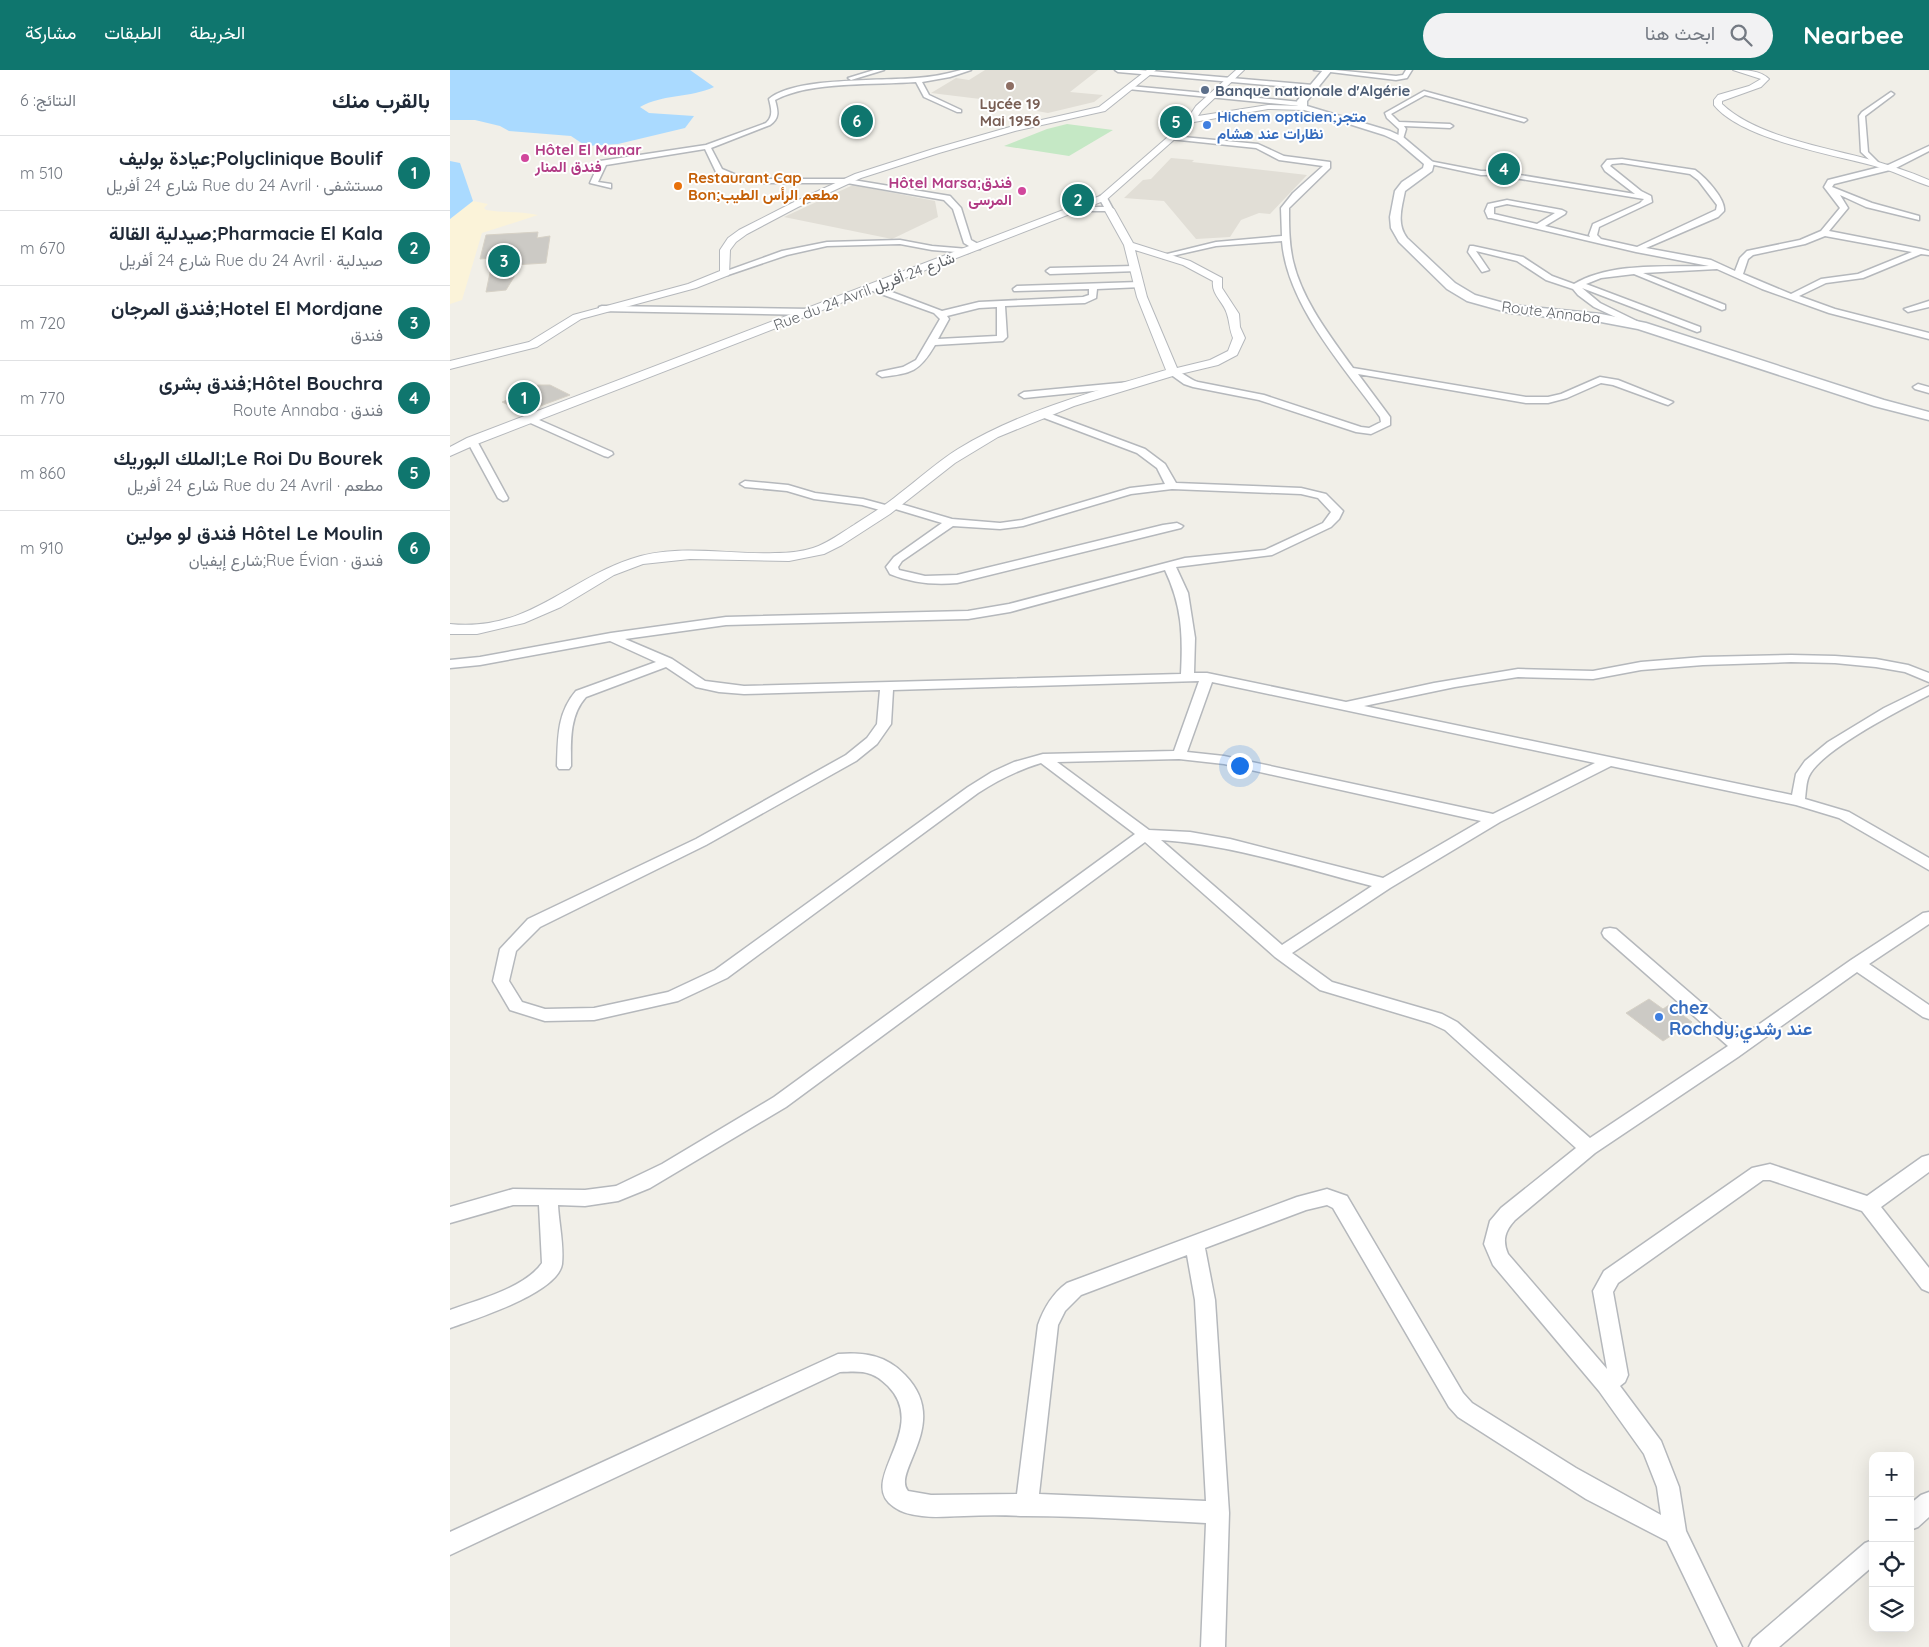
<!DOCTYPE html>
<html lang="ar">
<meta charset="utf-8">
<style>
body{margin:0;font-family:Quicksand,Vazirmatn,sans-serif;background:#f2f2f3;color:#1f2937;direction:rtl}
.controls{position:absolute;right:15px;bottom:15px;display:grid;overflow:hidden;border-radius:10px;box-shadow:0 5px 20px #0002}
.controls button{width:45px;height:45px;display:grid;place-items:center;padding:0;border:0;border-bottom:1px solid #e0e1e3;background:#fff;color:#1f2937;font:25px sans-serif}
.you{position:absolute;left:789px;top:695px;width:18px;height:18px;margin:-12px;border:4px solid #fff;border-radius:50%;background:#1a73e8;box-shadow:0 0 0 8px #1a73e833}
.badge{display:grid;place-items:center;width:32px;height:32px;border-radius:50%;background:#0f766e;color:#fff;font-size:16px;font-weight:700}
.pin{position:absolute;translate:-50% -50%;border:2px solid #fff;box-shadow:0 1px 5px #0006}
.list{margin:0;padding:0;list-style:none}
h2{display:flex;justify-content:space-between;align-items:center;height:65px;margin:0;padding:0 20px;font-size:21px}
h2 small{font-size:16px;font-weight:400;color:#747a83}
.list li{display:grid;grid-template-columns:32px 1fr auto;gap:15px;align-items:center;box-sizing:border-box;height:75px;padding:0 20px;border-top:1px solid #e0e1e3}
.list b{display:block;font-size:19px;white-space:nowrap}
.list p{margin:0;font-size:16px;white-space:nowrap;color:#747a83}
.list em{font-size:16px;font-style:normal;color:#747a83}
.icon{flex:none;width:28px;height:28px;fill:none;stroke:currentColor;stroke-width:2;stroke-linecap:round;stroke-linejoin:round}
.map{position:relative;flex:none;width:1479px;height:1577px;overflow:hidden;direction:ltr}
header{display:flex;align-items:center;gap:30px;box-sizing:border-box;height:70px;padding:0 25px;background:#0f766e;color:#fff}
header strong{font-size:24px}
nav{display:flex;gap:28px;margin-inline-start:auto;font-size:18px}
.search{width:350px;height:45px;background:#f2f2f3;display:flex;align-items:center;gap:12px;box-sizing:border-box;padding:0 18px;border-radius:28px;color:#747a83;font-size:19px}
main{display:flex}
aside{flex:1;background:#fff}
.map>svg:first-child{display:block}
.education{fill:#e1ded6}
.green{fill:#c5e8c5}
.sand{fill:#fbf3d9}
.water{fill:#aadaff}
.building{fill:#cccac5;stroke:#d6d1c6}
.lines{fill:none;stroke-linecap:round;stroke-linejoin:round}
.minor-casing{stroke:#b5b8bc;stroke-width:3}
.tertiary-casing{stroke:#b5b8bc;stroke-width:2}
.secondary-casing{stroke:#b6babf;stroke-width:3}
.minor{fill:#fff;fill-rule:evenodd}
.tertiary{fill:#fff;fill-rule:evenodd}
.secondary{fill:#fff;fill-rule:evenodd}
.education-dot{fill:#8d6e63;stroke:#fff;stroke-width:2}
.service-dot{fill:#5c6f8a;stroke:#fff;stroke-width:2}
.shop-dot{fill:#3f7fe0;stroke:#fff;stroke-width:2}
.hotel-dot{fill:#d1479c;stroke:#fff;stroke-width:2}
.food-dot{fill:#e8710a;stroke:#fff;stroke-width:2}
.labels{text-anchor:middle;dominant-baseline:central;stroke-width:4;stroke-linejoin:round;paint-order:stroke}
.far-service-label{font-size:15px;font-weight:bold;fill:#4e5e75;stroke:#fff;text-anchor:start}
.far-education-label{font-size:15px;font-weight:bold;fill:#785e54;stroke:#fff}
.far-shop-label{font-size:15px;font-weight:bold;fill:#366cbe;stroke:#fff;text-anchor:start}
.far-hotel-label{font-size:15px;font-weight:bold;fill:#b23c85;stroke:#fff;text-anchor:start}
.far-food-label{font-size:15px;font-weight:bold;fill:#c56008;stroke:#fff;text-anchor:start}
.far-street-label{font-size:15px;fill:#5f6368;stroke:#fff}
.shop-label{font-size:18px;font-weight:bold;fill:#366cbe;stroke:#fff;text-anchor:start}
</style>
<header>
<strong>Nearbee</strong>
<div class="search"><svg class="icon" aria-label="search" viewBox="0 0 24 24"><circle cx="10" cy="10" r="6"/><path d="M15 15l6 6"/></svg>ابحث هنا</div>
<nav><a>الخريطة</a><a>الطبقات</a><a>مشاركة</a></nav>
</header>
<main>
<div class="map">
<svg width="1479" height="1577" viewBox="0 0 1479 1577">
<rect width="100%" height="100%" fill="#f1efe8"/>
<path class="education" d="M535,0H648L620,22L653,25L644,32L598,43L581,40L578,29L563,33L481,23L506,8L519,10Z
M721,88L744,90L742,92L857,105L820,144L809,143L791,150L780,167L746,169L714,131L674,128L693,110L701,109Z
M403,115L485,131L488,147L442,169L334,147Z"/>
<path class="green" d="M617,54L663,60L619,86L554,76L597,59Z"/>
<path class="sand" d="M23,131L38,134L34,138L36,140C53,143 70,141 88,145L32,163L12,230L0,234V149Z"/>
<path class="water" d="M0,0H240L264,17C240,28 213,24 190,37L199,43L244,46L235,58L168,74L136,76L121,66L59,61L50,56L25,50H0Z
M0,91L10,93L23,131L0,149Z"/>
<path class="building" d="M88,162L87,168L100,166L96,193L64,195V207L56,220L36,222L43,188L30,189L36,165Z
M88,315H100L120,325L74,342L52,332L75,323L78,319Z
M1199,929L1213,939L1219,935L1242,952L1213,971L1176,943Z"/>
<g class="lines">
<g class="minor-casing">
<path id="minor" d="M424,0H434L401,10L398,8Z
M511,0H521L500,7L472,12L479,25L511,40V42H507L474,27L466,12C427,15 359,11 325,30C328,41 330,48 320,55L261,78L272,99L291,107L314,109H397L500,126L511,138L521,170L530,175V179H524L514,173L503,139L494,130L397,113H314L290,111L266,102L255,79L156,95L148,112L161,114V118L140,113L150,91L256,75L316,53C324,46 321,38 319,29C344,7 431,11 466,8C481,7 497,4 511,0Z
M665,0H689L863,15L866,17L863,19L668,2Z
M864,0H885L946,6L953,5L956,0H962L957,8L946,10Z
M680,16L851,32L854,34L851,36L678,19L677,18Z
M974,21L1076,49L1077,50L1074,52L975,25L941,44L949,52L1000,54L1003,56L1000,58L954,56L956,59L953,69L948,70L949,59L937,48L935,43Z
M1441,22L1444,24L1443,25L1415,46L1418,82L1430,94L1426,96L1411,82L1409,46L1412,42Z
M722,66L808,74L834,86L880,92V98L839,138C839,157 839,173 843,191C852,230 880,266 903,298L1076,327H1098L1111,324L1150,307L1168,310L1223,332L1218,335L1215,334L1163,315L1151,313L1117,328L1098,333H1076L908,304L940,347V355L921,364L906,362L809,330L743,317L734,314L720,304V300C730,299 738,309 748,312L814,325L911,357L919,358L931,352L930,347C894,297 837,235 832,171L766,176L713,188L709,186L766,172L832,166L831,138L843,123L873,96L829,90L806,78L720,69V67Z
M1479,76V81L1444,99L1384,114L1382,117L1422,133L1469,146V150L1416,137L1390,125L1398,138L1379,161L1471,179L1479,181V185L1471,184L1413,208L1376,213L1349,226L1385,239L1479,263V269L1379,243L1312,219L1267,199L1193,203L1275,235V239L1272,240L1184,204L1151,208L1136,214L1250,257V261L1247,262L1132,218L1150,233L1199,257L1197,259H1191L1144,237L1128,225L1123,219L1096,210L1067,191L1026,181L1039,200L1032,202L1018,182L1020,176H1023L1073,187L1102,206L1124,214C1160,192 1218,197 1259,196L1186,182L1041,148H1038L1035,141L1038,134L1057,130L1112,140L1116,142L1115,144L1095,156L1140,167L1139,165L1143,154L1190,133L1194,129L1046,105H1031L975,93L979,91L1031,101H1046L1185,124L1155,101L1152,96L1157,90L1172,89L1245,100C1255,107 1276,129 1274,141L1268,147L1196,178L1261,190L1285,201L1290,188L1297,181L1350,170L1371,161L1390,138L1374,117L1378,110L1438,95ZM1172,93L1240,104L1248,110L1267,135L1266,140L1187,177L1151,169L1147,165L1149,157L1202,132L1201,126L1191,121L1160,96L1162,94ZM1057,134L1105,143L1087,154L1044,144V137ZM1375,166L1462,182L1408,204L1371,209L1341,224L1293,204L1298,189L1303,185L1355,174Z
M650,126H656L663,139L662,141H626L622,139L626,137H654L649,128Z
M450,170L482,176L518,179L522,181L518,183L482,180L450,174L377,176L337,185L278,205L271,203L332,181L377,172Z
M685,196L688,197V201L600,204L596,201L600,198Z
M689,212L693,215L692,217L647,219L646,228L635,233L555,236L557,267L553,271L485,275C469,302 462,303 432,307L427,304L429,302L453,297L466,290L490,249L484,243L420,220V216H426L492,241L529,232L633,227L639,225V219L564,221L563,219L567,216ZM547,237V266L488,269L499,249L497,246L529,238Z
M1479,231V237L1458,242L1454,239Z
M152,236L361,239L365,242L361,245L149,241V237Z
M680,312L685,315L683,317L574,328L569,325L574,322Z
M1468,314L1479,317V323L1465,319L1463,317Z
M593,341L695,379L715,394L726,413L851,418L876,424L893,441L889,449L881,457L822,485L726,497L738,523L745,568L744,603H757L896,632L984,613L1068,599L1143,601L1191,592L1253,587L1341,585L1385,586L1426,589L1458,595L1479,603V612L1455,602L1426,597L1385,593L1341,592L1253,595L1191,600L1143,609L1068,607L1005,617L914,636L1342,725L1346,704L1355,691L1378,672L1434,638L1479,616V625C1452,639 1371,680 1359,706C1356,712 1356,722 1355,729L1399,742L1479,788V800L1389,748L1346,735L1161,696L1050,752L940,818L842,883L882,912L992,944L1007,952L1140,1068L1278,976L1154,867L1152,863L1154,859L1160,858L1166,859L1291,967L1401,890L1473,843L1479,842V854L1419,894L1479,935V949L1473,947L1407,902L1288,987L1145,1083L1065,1150C1055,1161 1052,1170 1058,1184L1157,1299L1143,1221L1154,1201L1302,1098L1320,1094L1417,1126L1472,1087L1479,1085V1102L1431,1137L1479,1198V1222L1472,1219L1412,1141L1320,1110H1313L1168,1213L1163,1222L1178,1305L1175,1312L1170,1316L1211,1371L1229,1417L1236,1461L1292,1577H1268L1217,1471L1136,1429L1008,1347L999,1337L883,1138L877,1135L856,1140L755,1178L765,1230L779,1443L775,1577H751L756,1453C696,1450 635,1446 575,1446C554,1445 534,1445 514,1446C500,1446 486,1448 472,1446C463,1445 452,1443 444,1437C405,1411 481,1360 438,1316C422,1300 411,1301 390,1302L0,1485V1462L388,1284C414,1282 436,1285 455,1305C502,1353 441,1402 458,1421L481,1425L567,1424L588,1255C594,1238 602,1224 617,1213L847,1127L877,1119L897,1126L1013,1323L1022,1333L1126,1398L1211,1445L1207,1417L1194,1384L1149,1321L1043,1195L1034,1174L1040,1151L1051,1138L1126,1078L995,960L980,953L870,920L825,887L695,772L336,1037L200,1118L168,1131L135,1136L108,1135C109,1154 114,1175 112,1194C108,1223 25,1249 0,1258V1240C27,1230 75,1218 92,1193L89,1135H63L0,1153V1137L63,1119L135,1120L166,1116L212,1094L324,1027L685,764L591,693C568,700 548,710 528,723L277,908L228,931L144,950L95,951L60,940L43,911L50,879L78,849L246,769L396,685L417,668L427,654L430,620L294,624L269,622L246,617L216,597L136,627C119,646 121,672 121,696L119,699H109L107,696C108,668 107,643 126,621L206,592L160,571L30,595L0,598V590L30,587L161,563L276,547L518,541L559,534L735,488L815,480L873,453L881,442L868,428L851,424L722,419L681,424L573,456L550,459L503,456L452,491L448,497L449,500L475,506L507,505L713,455L727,453L733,456L731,458L507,513C484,515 462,513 440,504L436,497L444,487L492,453L442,438L441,441L437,442L412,435L364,429L337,421L295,417L290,414L295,411L338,415L365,423L413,429L439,436L440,433L444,432L502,449L550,453L572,450L680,418L715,414L707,398L687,383L589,346V342ZM715,500C732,536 733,564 731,604L294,616L255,611L222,589L175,569L276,555L518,549L560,542ZM749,611L724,681L593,684L564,692L542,702L518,717L265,900L218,922L144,938L95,939L72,932L59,911L66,881L90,857L256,775L406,691L427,674L441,654L443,620ZM762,612L1145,693L1043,744L774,686L737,682ZM729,689L774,694L1031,751L933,808L780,769L740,762L699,760L607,692ZM711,770C783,775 852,798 922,816L832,875ZM737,1185L745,1230L756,1431L589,1424L608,1255L615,1241L631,1225Z
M80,346L162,382L163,384L158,387L154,386L76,351L75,349Z
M22,368L27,371L58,428L57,430L53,431L48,428L17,371Z
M1479,1422V1447L1468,1457L1460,1460V1434L1471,1425Z
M1423,1470V1496L1329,1577H1299L1303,1569L1415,1473Z"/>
</g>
<g class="tertiary-casing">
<path id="tertiary" d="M697,0H706L655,41L565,61L489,83L411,108L348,137L297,164L286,172L280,180L279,205L246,218L131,249L87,277L0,299V291L79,272L123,245L238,214L270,201V180L278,168L289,160L342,133L405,104L483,79L560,57L649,37Z
M786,0H794L752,40L748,46L818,35L853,36L857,38L853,40L818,39L744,52L656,130L27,374L0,386V377L17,368L650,126L719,66L738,48L746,36Z
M1283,0C1296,0 1310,0 1319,9L1311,17L1272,31V34C1304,65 1372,77 1414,88C1436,94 1458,101 1479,110V116C1463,111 1448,103 1432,98C1388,85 1293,71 1264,35V30L1268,25L1299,16L1311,9Z
M659,136L664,139L683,173L740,191L772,208V218L789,244L790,257L795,268L787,285L768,295L726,305L624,336L548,367L505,393L440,444L392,475L374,484L339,491L240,489L193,494L164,505L111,537L74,553L27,564H0V554C77,562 115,511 181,489C227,473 277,485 325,483C337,483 351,482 363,478C378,473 391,463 404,455C419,445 435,436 449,424C469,409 487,392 508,379C572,340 646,321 716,300L687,227L674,175L654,139ZM685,180L733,195L763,211C761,225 774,232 777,244C780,253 779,258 783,268L778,281L760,290L727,298L697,227Z"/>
</g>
<g class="secondary-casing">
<path id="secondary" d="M873,0H882L857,31V36L940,61L953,67L984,93L982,101L955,121C952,137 946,153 957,168L1005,213L1025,225L1061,235L1151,244L1196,253L1434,330L1479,342V350L1424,336L1188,259L1151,252L1060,243L1017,231L997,219L949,172L941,158L940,147L945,121L952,112L973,98L974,94L947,71L934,65L848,38L847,31Z"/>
</g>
<use href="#minor" class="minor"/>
<use href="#tertiary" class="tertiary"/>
<use href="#secondary" class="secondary"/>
</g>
<circle class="education-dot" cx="560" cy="16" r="5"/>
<circle class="service-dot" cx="755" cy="20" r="5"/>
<g class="shop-dot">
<circle cx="757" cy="55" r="5"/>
<circle cx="1209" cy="947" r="5"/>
</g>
<g class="hotel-dot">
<circle cx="75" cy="88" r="5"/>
<circle cx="572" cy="121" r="5"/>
</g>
<circle class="food-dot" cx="228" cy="116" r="5"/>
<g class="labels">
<g class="far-service-label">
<text x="765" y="20">Banque nationale d'Algérie</text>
</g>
<g class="far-education-label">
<text x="560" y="33">Lycée 19<tspan x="560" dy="17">Mai 1956</tspan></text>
</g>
<g class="far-shop-label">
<text x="767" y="46">Hichem opticien;متجر<tspan x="767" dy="17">نظارات عند هشام</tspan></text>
</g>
<g class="far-hotel-label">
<text x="85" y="79">Hôtel El Manar<tspan x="85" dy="17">فندق المنار</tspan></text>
<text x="562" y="112" text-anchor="end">Hôtel Marsa;فندق<tspan x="562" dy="17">المرسى</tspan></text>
</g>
<g class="far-food-label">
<text x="238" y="107">Restaurant Cap<tspan x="238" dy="17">Bon;مطعم الرأس الطيب</tspan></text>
</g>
<g class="far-street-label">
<text transform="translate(414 221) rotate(-21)">Rue du 24 Avril شارع 24 أفريل</text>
<text transform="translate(1101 242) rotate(7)">Route Annaba</text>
</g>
<g class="shop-label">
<text x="1219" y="937">chez<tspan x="1219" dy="21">Rochdy;عند رشدي</tspan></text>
</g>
</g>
</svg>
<div class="controls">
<button>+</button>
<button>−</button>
<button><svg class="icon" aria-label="locate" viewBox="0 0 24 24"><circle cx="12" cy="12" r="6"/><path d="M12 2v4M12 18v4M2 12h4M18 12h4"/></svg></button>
<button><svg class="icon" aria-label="layers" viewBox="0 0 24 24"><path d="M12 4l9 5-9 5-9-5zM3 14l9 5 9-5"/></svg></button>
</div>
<div class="you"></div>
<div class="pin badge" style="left:74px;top:328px">1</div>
<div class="pin badge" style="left:628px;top:130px">2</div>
<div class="pin badge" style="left:54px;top:191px">3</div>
<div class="pin badge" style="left:1054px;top:99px">4</div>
<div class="pin badge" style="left:726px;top:52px">5</div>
<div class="pin badge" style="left:407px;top:51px">6</div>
</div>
<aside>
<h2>بالقرب منك<small>النتائج: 6</small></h2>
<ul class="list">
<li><span class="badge">1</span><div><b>Polyclinique Boulif;عيادة بوليف</b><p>مستشفى · Rue du 24 Avril شارع 24 أفريل</p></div><em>510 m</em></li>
<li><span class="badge">2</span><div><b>Pharmacie El Kala;صيدلية القالة</b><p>صيدلية · Rue du 24 Avril شارع 24 أفريل</p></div><em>670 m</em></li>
<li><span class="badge">3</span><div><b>Hotel El Mordjane;فندق المرجان</b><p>فندق</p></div><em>720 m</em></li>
<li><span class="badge">4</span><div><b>Hôtel Bouchra;فندق بشرى</b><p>فندق · Route Annaba</p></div><em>770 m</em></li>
<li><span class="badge">5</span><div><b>Le Roi Du Bourek;الملك البوريك</b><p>مطعم · Rue du 24 Avril شارع 24 أفريل</p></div><em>860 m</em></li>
<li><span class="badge">6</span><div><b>Hôtel Le Moulin فندق لو مولين</b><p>فندق · Rue Évian;شارع إيفيان</p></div><em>910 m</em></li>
</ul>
</aside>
</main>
